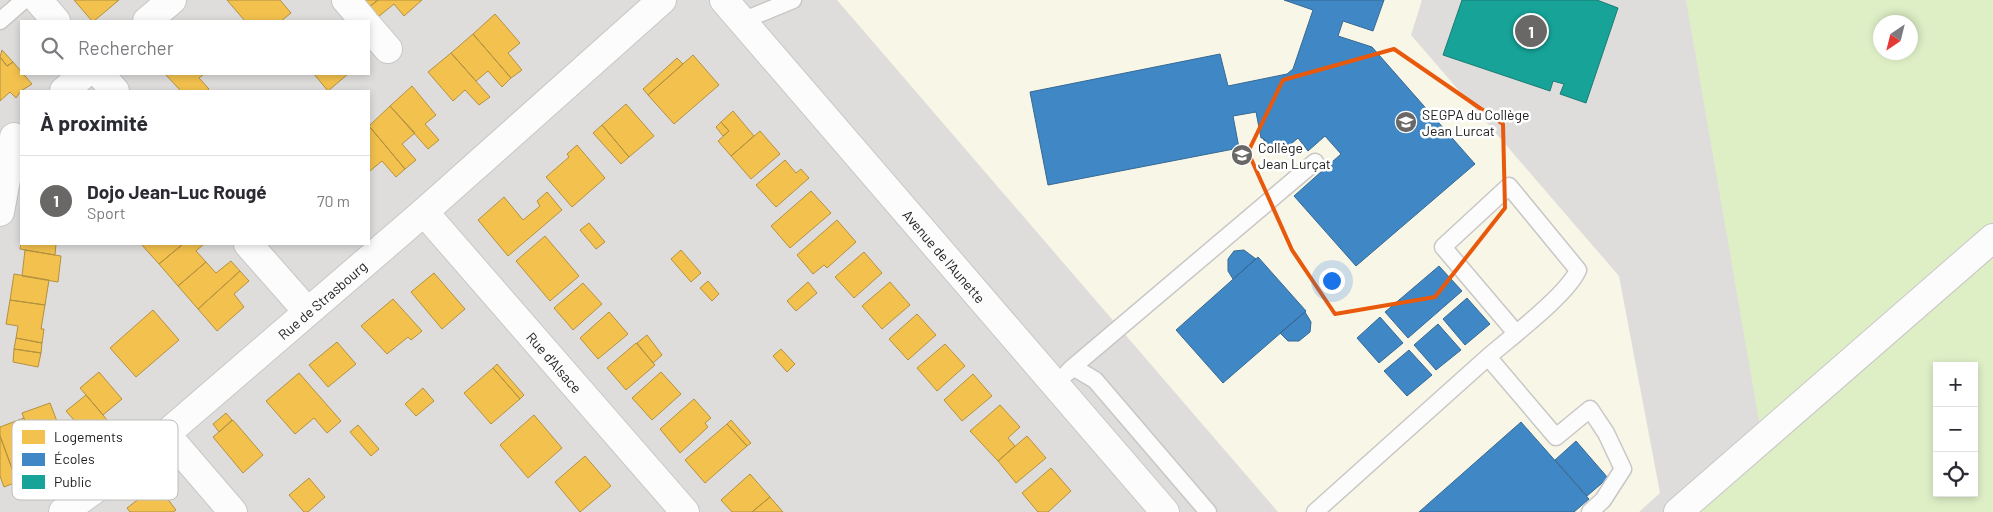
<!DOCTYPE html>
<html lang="fr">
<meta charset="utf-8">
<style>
body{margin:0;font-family:Barlow,sans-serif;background:#f7f7f7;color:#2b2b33}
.controls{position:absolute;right:15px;bottom:15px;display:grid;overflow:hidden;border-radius:0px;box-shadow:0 2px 8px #0003}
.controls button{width:45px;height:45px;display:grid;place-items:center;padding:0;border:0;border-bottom:1px solid #e1e1e2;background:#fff;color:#2b2b33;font:25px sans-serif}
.compass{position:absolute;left:1873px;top:15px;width:45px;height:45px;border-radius:50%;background:#fff;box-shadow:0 2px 8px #0003;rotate:215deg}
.you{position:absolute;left:1331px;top:280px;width:18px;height:18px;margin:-12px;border:4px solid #fff;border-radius:50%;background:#1a73e8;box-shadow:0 0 0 8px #1a73e833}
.badge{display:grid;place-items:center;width:32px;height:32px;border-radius:50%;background:#696867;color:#fff;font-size:16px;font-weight:700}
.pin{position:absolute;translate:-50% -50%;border:2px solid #fff;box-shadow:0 1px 5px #0006}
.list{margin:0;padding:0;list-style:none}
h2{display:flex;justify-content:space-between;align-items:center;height:65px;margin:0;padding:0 20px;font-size:21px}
h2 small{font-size:16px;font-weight:400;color:#7c7c81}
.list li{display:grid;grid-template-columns:32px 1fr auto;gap:15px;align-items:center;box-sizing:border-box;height:90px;padding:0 20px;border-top:1px solid #e1e1e2}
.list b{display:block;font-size:19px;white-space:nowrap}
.list p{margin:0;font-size:16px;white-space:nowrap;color:#7c7c81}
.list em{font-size:16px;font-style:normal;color:#7c7c81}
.icon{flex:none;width:28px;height:28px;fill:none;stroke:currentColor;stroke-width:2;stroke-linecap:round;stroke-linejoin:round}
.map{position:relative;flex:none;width:1993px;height:512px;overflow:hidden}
.search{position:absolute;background:#fff;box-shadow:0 2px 8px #0003;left:20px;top:20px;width:350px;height:55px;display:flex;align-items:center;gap:12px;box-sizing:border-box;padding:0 18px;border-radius:0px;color:#7c7c81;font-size:19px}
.panel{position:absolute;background:#fff;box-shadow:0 2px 8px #0003;left:20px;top:90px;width:350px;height:155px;border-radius:0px}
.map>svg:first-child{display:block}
.residential{fill:#dedddb;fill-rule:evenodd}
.education{fill:#f8f6e6}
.grass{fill:#deefc6;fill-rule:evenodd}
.homes{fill:#f2c14e;stroke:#b39140}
.schools{fill:#3f88c5;stroke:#366994}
.public{fill:#17a398;stroke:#1a7c74}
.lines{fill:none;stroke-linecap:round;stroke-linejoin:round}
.lane-casing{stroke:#c8c7c6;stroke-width:19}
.street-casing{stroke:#c8c7c6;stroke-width:30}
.lane{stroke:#fdfcfc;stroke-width:16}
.street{stroke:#fdfcfc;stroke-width:28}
.marked{fill:none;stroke:#e8590c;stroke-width:4;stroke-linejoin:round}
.labels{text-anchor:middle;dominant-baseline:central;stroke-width:5;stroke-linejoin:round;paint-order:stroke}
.poi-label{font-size:14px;fill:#212121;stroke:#fff;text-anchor:start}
.street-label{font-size:14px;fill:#212121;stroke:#fff}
.key{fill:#fff;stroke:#bcbcbc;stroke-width:1}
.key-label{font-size:14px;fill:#212121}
</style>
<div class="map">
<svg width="1993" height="512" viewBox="0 0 1993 512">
<rect width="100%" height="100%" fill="#efedea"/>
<path class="residential" d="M0,0H1993V512H0ZM21,21H369V74H21ZM1880,22H1910V52H1880ZM21,91H369V244H21ZM1937,366H1974V493H1937Z"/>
<path class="education" d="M837,0H1422L1411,35L1619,276L1660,493L1639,512H1278Z"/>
<path class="grass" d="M1686,0H1993V512H1673L1761,432ZM1880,22H1910V52H1880ZM1937,366H1974V493H1937Z"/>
<path class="homes" d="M74,0H119L94,21H92Z
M227,0H280L291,13L281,21H245Z
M363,0H378L369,7Z
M378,0H422L404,16L394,4L378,17L369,7Z
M495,14L520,43L508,53L522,70L511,78L473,34Z
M473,34L511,78L502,87L488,71L476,81L451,53Z
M2,50L13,62L7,66L0,57Z
M451,53L490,97L479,105L465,90L453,101L428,72Z
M693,55L719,85L674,124L648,95Z
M0,57L7,66L13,62L32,84L21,91L16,98L10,92L0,101Z
M677,58L683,64L648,95L643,89Z
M165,74H204L199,78L209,89L206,91H181Z
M314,74H348L328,91Z
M412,86L436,115L425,124L439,140L428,149L390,106Z
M626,104L654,136L629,157L602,125Z
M390,106L415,133L402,144L416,160L405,169L369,126Z
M733,111L754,136L731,156L718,141L729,131L721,122Z
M721,122L729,131L723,136L716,127Z
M602,125L629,157L621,164L593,133Z
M369,126L405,169L396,177L382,161L370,171L369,170Z
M760,131L780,154L751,179L731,156Z
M577,145L605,178L572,207L546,177L569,157L567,154Z
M785,160L796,173L801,169L809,178L776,207L756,185Z
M811,191L831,213L790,248L771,226Z
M547,192L562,210L508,256L478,220L504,197L523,220L540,206L537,201Z
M837,220L856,242L827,268L824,265L813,274L797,255Z
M589,223L605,242L596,249L580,230Z
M545,236L579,276L550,301L516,261Z
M21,242L56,244L55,255L20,249Z
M141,244H183L159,264Z
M183,244H204L196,251L206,262L178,286L159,264Z
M25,250L61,256L58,282L22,276Z
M681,250L701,273L691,282L671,259Z
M864,252L882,273L854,298L835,277Z
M231,261L240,271L198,309L178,286L206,262L216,273Z
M240,271L249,281L234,294L244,307L217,331L198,309Z
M434,273L465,309L442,329L411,292Z
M14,274L49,280L45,305L10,300Z
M708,281L719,294L712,301L700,288Z
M808,282L817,293L796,311L787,301Z
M890,282L910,305L882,329L862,306Z
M583,283L602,304L573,330L554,308Z
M393,299L422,331L411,340L408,337L387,354L361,326Z
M10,300L45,305L41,329H44L42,343L16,338L18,326L6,324Z
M153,310L179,340L136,377L110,348Z
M609,312L628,334L598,359L580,338Z
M917,314L936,335L908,360L889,339Z
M647,335L662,355L653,363L637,343Z
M16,338L42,343L41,353L14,349Z
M337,342L356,364L328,387L309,365Z
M636,343L655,365L626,390L607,368Z
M945,344L965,366L937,391L917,368Z
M14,349L41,353L38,367L13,362Z
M781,349L795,364L787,372L773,356Z
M497,364L524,395L520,399L493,368Z
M493,368L520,399L491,424L464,393Z
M99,372L122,399L103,415L80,388Z
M661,372L681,394L652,420L632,398Z
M299,373L341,421L327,433L314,418L295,434L266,401Z
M973,374L992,396L962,421L944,400Z
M423,388L434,401L416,416L405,404Z
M86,395L108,421L89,437L66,411Z
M694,399L711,418L705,423L708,427L680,453L660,429Z
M50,403L63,437L48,443L54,461L42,466L22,413Z
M1000,405L1020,427L1008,438L1015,446L998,461L970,431Z
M226,413L232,420L219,432L213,424Z
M534,415L562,448L528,478L500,445Z
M24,418L37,453L23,458L30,477L17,482L0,436V427Z
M233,420L263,455L243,473L213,437Z
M731,420L751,443L747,446L727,424Z
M727,424L747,446L705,483L685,460Z
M358,425L379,449L371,456L350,432Z
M0,436L17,482L4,487L0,476Z
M1027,436L1046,458L1016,483L998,461Z
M585,456L611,486L580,512L555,482Z
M1051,468L1071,491L1048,512H1038L1022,493Z
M750,474L770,497L752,512H732L721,500Z
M309,478L325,497L308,512H304L289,495Z
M157,485L176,510L173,512H130L127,508Z
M770,497L783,512H752Z"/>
<path class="schools" d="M1284,0H1384L1373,31L1343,21L1338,36L1372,47L1475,164L1356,266L1294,196L1341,154L1325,136L1308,151L1298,138L1278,155L1263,138H1261L1256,112L1233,116L1239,148L1048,185L1030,92L1220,54L1228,86L1287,74L1293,69L1313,10Z
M1263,138L1278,155L1269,152Z
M1244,250L1256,259L1233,279L1228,271V259L1234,251Z
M1258,257L1306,311L1223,383L1176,330Z
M1439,266L1462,291L1408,338L1385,312Z
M1467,298L1490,324L1465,345L1443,319Z
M1305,312L1311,322L1310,332L1299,341H1288L1280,333Z
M1380,317L1403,343L1379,363L1357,338Z
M1438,324L1461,350L1436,370L1414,345Z
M1409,350L1432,375L1407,396L1384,371Z
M1521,422L1589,499L1574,512H1419Z
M1576,441L1608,478L1587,496L1555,460Z"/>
<path class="public" d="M1462,0H1597L1618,8L1586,103L1560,94L1564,84L1553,81L1550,91L1443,55Z"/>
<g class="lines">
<g class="lane-casing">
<path id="lane" d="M0,21L24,0
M742,21L793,0
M1488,357L1556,437L1590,409L1606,433L1623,469L1603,500L1590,512
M1073,367L1315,162
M1067,373L1073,367L1095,380L1208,512
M1315,512L1488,357C1511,337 1567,295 1578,270L1509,186L1443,247L1516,333"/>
</g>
<g class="street-casing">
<g id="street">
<path d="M38,0L56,21"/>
<path d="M346,0L364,21"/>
<path id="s1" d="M724,0L1165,512"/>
<path d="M147,21L172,0"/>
<path d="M369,27L388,49"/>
<path d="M100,74L115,91"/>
<path d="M64,91L84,74"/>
<path d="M0,212L14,137"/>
<path id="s2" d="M424,212L685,512"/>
<path d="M248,244L307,311"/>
<path d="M166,434L233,512"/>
<path id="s3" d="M63,512L136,460L166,434L424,212L662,0"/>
<path d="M1678,512L1993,238"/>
</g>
</g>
<use href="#lane" class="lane"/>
<use href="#street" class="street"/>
</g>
<path class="marked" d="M1394,49L1503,124L1505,208L1435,297L1335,314L1292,250L1248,152L1283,80Z"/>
<defs>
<g id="school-disc" transform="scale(1.125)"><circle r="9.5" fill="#696867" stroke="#fff"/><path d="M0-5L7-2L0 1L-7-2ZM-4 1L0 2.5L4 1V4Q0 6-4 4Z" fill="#fff"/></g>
</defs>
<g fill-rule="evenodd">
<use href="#school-disc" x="1406" y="122"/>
<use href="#school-disc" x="1242" y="155"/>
</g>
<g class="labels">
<g class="poi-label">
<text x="1422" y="114">SEGPA du Collège<tspan x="1422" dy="16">Jean Lurcat</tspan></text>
<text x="1258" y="147">Collège<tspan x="1258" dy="16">Jean Lurçat</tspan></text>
</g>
<g class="street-label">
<text stroke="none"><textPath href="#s1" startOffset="338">Avenue de l'Aunette</textPath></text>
<text stroke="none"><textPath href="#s3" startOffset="335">Rue de Strasbourg</textPath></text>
<text stroke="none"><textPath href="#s2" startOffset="199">Rue d'Alsace</textPath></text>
</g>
</g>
<rect x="12" y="420" width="166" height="80" rx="8" class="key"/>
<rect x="22" y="430" width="23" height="14" fill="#f2c14e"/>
<rect x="22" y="453" width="23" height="13" fill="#3f88c5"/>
<rect x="22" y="475" width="23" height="14" fill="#17a398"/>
<g class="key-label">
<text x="54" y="442">Logements</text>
<text x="54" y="464">Écoles</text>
<text x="54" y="487">Public</text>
</g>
</svg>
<div class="controls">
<button>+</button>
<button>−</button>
<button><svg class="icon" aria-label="locate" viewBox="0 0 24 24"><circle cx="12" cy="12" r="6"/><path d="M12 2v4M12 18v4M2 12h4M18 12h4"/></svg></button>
</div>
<svg class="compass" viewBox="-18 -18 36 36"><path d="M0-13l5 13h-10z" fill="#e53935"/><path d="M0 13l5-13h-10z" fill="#7c7c81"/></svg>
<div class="you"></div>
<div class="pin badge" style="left:1531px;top:31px">1</div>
<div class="search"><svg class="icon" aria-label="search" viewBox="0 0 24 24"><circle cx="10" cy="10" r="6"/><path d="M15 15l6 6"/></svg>Rechercher</div>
<section class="panel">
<h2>À proximité<small></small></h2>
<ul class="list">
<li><span class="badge">1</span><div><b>Dojo Jean-Luc Rougé</b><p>Sport</p></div><em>70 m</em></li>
</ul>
</section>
</div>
